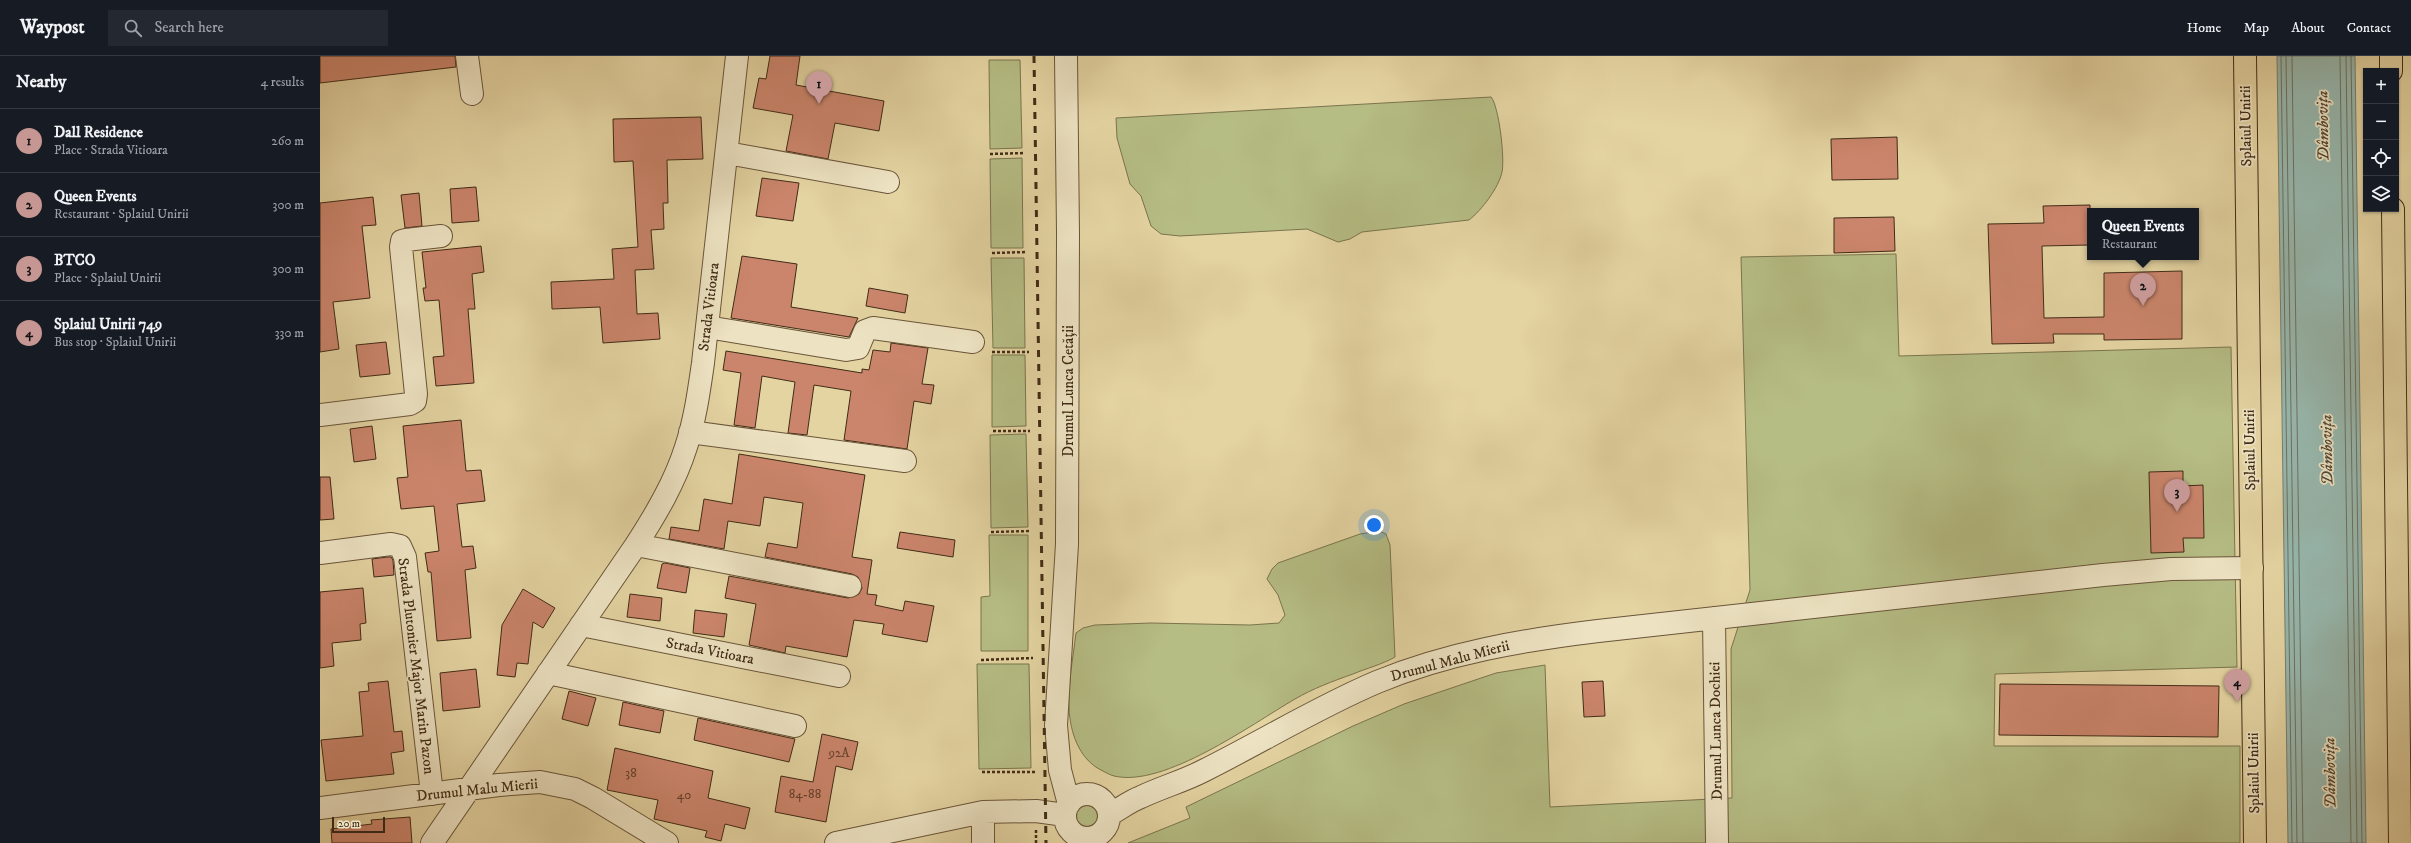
<!DOCTYPE html>
<meta charset="utf-8">
<style>
body{margin:0;font-family:"IM FELL DW Pica",serif;background:#242831;color:#f1f3f6}
.controls{position:absolute;right:12px;top:12px;display:grid;overflow:hidden;border-radius:0px;box-shadow:0 1px 3px #0004}
.controls button{width:36px;height:36px;display:grid;place-items:center;padding:0;border:0;border-bottom:1px solid #363941;background:#171b24;color:#f1f3f6;font:20px sans-serif}
.scale{position:absolute;left:12px;bottom:10px;width:53px;box-sizing:border-box;padding-left:4px;border:2px solid #412b16;border-top:0;font-size:11px;line-height:14px;white-space:nowrap;color:#412b16;-webkit-text-stroke:3px #ede3c3;paint-order:stroke}
.you{position:absolute;left:1054px;top:469px;width:14px;height:14px;margin:-10px;border:3px solid #fff;border-radius:50%;background:#1a73e8;box-shadow:0 0 0 6px #1a73e833}
.badge{display:grid;place-items:center;width:26px;height:26px;border-radius:50%;background:#c59692;color:#111;font-size:13px;font-weight:700}
.pin{position:absolute;translate:-50% -33px;filter:drop-shadow(0 1px 2px #0008)}
.pin::after{content:'';position:absolute;top:21px;width:14px;height:12px;background:inherit;clip-path:polygon(0 0,100% 0,50% 100%)}
.popup{position:absolute;left:1767px;top:152px;width:112px;height:52px;box-sizing:border-box;display:grid;place-content:center;border-radius:0px;background:#171b24;filter:drop-shadow(0 1px 3px #0005);font-size:13px;white-space:nowrap;color:#9ea1a6}
.popup b{font-size:15px;color:#f1f3f6}
.popup::after{content:'';position:absolute;left:50%;top:100%;margin-left:-8px;border:8px solid transparent;border-top-color:#171b24}
.list{margin:0;padding:0;list-style:none}
h2{display:flex;justify-content:space-between;align-items:center;height:52px;margin:0;padding:0 16px;font-size:17px}
h2 small{font-size:13px;font-weight:400;color:#9ea1a6}
.list li{display:grid;grid-template-columns:26px 1fr auto;gap:12px;align-items:center;box-sizing:border-box;height:64px;padding:0 16px;border-top:1px solid #363941}
.list b{display:block;font-size:15px;white-space:nowrap}
.list p{margin:0;font-size:13px;white-space:nowrap;color:#9ea1a6}
.list em{font-size:13px;font-style:normal;color:#9ea1a6}
.icon{flex:none;width:22px;height:22px;fill:none;stroke:currentColor;stroke-width:2;stroke-linecap:round;stroke-linejoin:round}
.map{position:relative;flex:none;width:2091px;height:787px;overflow:hidden}
header{display:flex;align-items:center;gap:24px;box-sizing:border-box;height:56px;padding:0 20px;background:#171b24;border-bottom:1px solid #363941}
header strong{font-size:19px}
nav{display:flex;gap:22px;margin-inline-start:auto;font-size:14px}
.search{width:280px;height:36px;background:#242831;display:flex;align-items:center;gap:10px;box-sizing:border-box;padding:0 14px;border-radius:0px;color:#9ea1a6;font-size:15px}
main{display:flex}
aside{flex:1;background:#171b24}
.map>svg:first-child{display:block}
.green{fill:#b5bc84;stroke:#7b744d}
.water{fill:#97b7ad;stroke:#757f71}
.lines{fill:none;stroke-linecap:round;stroke-linejoin:round}
.shore{stroke:#6c7162;stroke-width:1}
.building{fill:#cb856c;stroke:#412b16}
.minor-casing{stroke:#6a5539;stroke-width:24}
.major-casing{stroke:#412b16;stroke-width:24}
.path{stroke:#412b16;stroke-width:2.5;stroke-dasharray:3 2;stroke-linecap:butt}
.minor{stroke:#ede3c3;stroke-width:22}
.major{stroke:#e4d4a2;stroke-width:22}
.rail{stroke:#412b16;stroke-width:3;stroke-dasharray:7 7;stroke-linecap:butt}
.labels{text-anchor:middle;dominant-baseline:central;stroke-width:3.5;stroke-linejoin:round;paint-order:stroke}
.number-label{font-size:13px;fill:#64422c}
.street-label{font-size:15px;fill:#412b16;stroke:#ede3c3}
.water-label{font-size:16px;font-style:italic;fill:#524734;stroke:#ede3c3}
</style>
<header>
<strong>Waypost</strong>
<div class="search"><svg class="icon" aria-label="search" viewBox="0 0 24 24"><circle cx="10" cy="10" r="6"/><path d="M15 15l6 6"/></svg>Search here</div>
<nav><a>Home</a><a>Map</a><a>About</a><a>Contact</a></nav>
</header>
<main>
<aside>
<h2>Nearby<small>4 results</small></h2>
<ul class="list">
<li><span class="badge">1</span><div><b>Dall Residence</b><p>Place · Strada Vitioara</p></div><em>260 m</em></li>
<li><span class="badge">2</span><div><b>Queen Events</b><p>Restaurant · Splaiul Unirii</p></div><em>300 m</em></li>
<li><span class="badge">3</span><div><b>BTCO</b><p>Place · Splaiul Unirii</p></div><em>300 m</em></li>
<li><span class="badge">4</span><div><b>Splaiul Unirii 749</b><p>Bus stop · Splaiul Unirii</p></div><em>330 m</em></li>
</ul>
</aside>
<div class="map">
<svg width="2091" height="787" viewBox="0 0 2091 787">
<rect width="100%" height="100%" fill="#e4d4a2"/>
<filter id="stains"><feTurbulence type="fractalNoise" baseFrequency=".005" numOctaves="4"/><feColorMatrix values="0 0 0 0 .2 0 0 0 0 .09 0 0 0 0 .02 0 0 0 .5 -.17"/></filter>
<radialGradient id="worn" r=".72"><stop offset=".6" stop-color="#630" stop-opacity="0"/><stop offset="1" stop-color="#630" stop-opacity=".3"/></radialGradient>
<path class="green" d="M669,4H700L702,92L670,93Z
M1171,41C1179,50 1185,103 1182,116C1179,131 1162,154 1149,164L1042,176L1030,183L1018,186L987,173L860,180L841,178L831,170L821,140L810,128L797,82L796,62Z
M702,102L703,192H671L670,103Z
M1576,198L1579,300L1911,291L1917,611L1675,618L1674,690H1920V787H808L870,762L866,751L1033,670L1084,648L1176,617L1225,609L1230,751L1412,742L1411,593L1430,534L1421,201Z
M671,202H704L705,292H673Z
M672,299H705L706,370L672,371Z
M706,378L708,471L671,472L670,379Z
M1059,475L1066,478L1070,489L1075,601C1061,609 1047,612 1033,618C1013,625 992,633 975,643C932,668 844,732 794,720C790,719 785,716 781,714C759,703 750,676 749,652C748,627 753,602 756,577L763,572L775,569L831,567L930,569L959,567L965,559L958,539L947,523L952,513L958,507L1040,478Z
M669,479H708V595H661V541L670,540Z
M657,608H709L711,712L659,713Z
M755 760a12 12 0 1 1 24 0a12 12 0 1 1-24 0Z"/>
<path class="water" d="M1957,0H2035L2046,787H1968Z"/>
<g class="lines">
<path class="shore" d="M1961,0L1972,787
M1966,0L1977,787
M1972,0L1983,787
M2020,0L2031,787
M2026,0L2037,787
M2031,0L2042,787"/>
</g>
<path class="building" d="M0,0H135L136,11L0,27Z
M450,0H480L476,29L564,45L559,75L515,67L508,103L466,95L473,59L433,52L439,22L446,23Z
M381,61L383,103L347,104L348,147H343L344,173L331,174L334,213L315,214L317,258L338,257L340,283L283,287L280,251L232,253L231,226L294,223L292,193L318,191L313,105L294,106L293,63Z
M1577,81L1578,123L1512,124L1511,83Z
M442,122L479,127L473,165L436,160Z
M156,131L159,165L132,167L130,133Z
M99,137L102,170L85,172L81,139Z
M53,141L56,169L42,170L50,242L13,246L19,293L0,296V147Z
M1770,149V189L1722,190L1724,262L1784,261V217L1862,215V283L1784,284V278H1733L1734,287L1672,288L1668,168L1724,167L1723,150Z
M1574,161L1575,195L1514,197V162Z
M161,190L164,216L152,218L155,253H148L154,327L116,330L113,301L124,300L119,244L105,245L103,232H106L102,196Z
M422,200L477,208L471,251L538,262L529,281L411,262Z
M549,232L588,239L585,257L546,250Z
M66,286L70,318L40,321L36,289Z
M571,287L608,292L602,328L614,329L611,348L594,345L587,393L524,384L531,335L494,329L487,379L468,377L475,326L442,320L435,372L414,369L421,317L403,314L406,295L542,317V313L549,314L553,294L570,296Z
M141,364L146,415L161,414L165,445L137,448L142,491L153,490L156,512L145,514L151,582L117,585L111,516H108L105,497L119,495L114,450L81,453L77,422L88,421L83,370Z
M52,370L56,403L34,406L30,373Z
M419,398L545,419L532,501L552,504L547,538L557,539L555,549L583,555L585,545L614,550L607,586L562,578L564,568L534,564L527,601L466,590L465,597L429,589L436,548L405,542L409,520L528,542L539,538L542,532L538,521L532,518L445,501L448,487L477,492L483,447L444,441L440,470L408,465L404,493L349,483L351,471L379,475L384,443L412,448Z
M1863,415V430L1883,429L1884,482H1863L1864,496L1831,497L1829,416Z
M0,421H10L14,463L0,464Z
M580,476L635,484L633,501L577,492Z
M67,501H71L73,504L74,519L54,521L52,503Z
M345,507L370,512L366,537L337,532L342,508Z
M43,532L46,567L40,568L41,584L12,587L14,610L0,612V536Z
M203,533L235,552L223,572L213,566L208,608L197,607L195,621L177,619L182,569Z
M310,538L342,542L340,565L307,561Z
M375,554L407,558L404,581L373,577Z
M156,613L160,651L123,655L120,617Z
M68,625L74,676L82,675L84,695L71,697L74,718L6,725L1,684L43,680L39,636L49,635L48,627Z
M1283,625L1285,660L1264,661L1262,626Z
M1680,628L1899,630L1898,681L1679,679Z
M249,635L276,642L268,670L242,663Z
M303,646L344,655L340,677L299,669Z
M378,662L475,683L469,706L374,684Z
M502,678L538,686L532,714L516,710L506,766L455,756L461,720L493,726Z
M295,692L393,715L388,742L430,752L425,773L405,768L401,785L385,781L387,775L334,763L338,744L287,734Z
M90,761L92,787H12L11,773L52,768L51,764Z"/>
<g class="lines">
<g class="minor-casing">
<path id="minor" d="M147,0L152,38
M746,0L748,177L747,488L736,669L740,714L749,748
M407,97L568,126
M387,271L526,294L538,292L545,275L553,272L653,286
M0,359L90,348L95,345L96,338L81,191L82,185L86,184L121,180
M370,376L585,405
M316,489L530,530
M0,497L71,488L80,490L85,501L112,738
M1394,562L1397,787
M261,569L519,620
M228,617L475,670
M745 760a22 22 0 1 1 44 0a22 22 0 1 1-44 0Z
M0,752L179,729L220,726L255,733L273,742L347,787
M789,759C800,753 810,745 821,741C842,731 864,725 885,714C943,685 998,651 1057,626C1127,597 1203,584 1278,575L1783,519L1851,513L1932,512
M112,787L316,489C336,458 355,426 366,391C375,364 379,335 383,307L417,0
M516,787L663,756L716,755L745,759
M663,787V756"/>
</g>
<g class="major-casing">
<path id="major" d="M1925,0L1935,787
M2071,0V15
M2073,153L2080,787"/>
</g>
<path class="path" d="M670,98L705,97
M672,197L707,196
M672,296H709
M673,375H710
M671,476L711,475
M661,604L713,602
M662,716H715
M716,787V773"/>
<use href="#minor" class="minor"/>
<use href="#major" class="major"/>
<path class="rail" d="M714,0L726,787"/>
</g>
<g class="labels">
<g class="number-label">
<text x="519" y="697">92A</text>
<text x="311" y="717">38</text>
<text x="485" y="738">84-88</text>
<text x="364" y="739">40</text>
</g>
<g class="street-label">
<text transform="translate(1926 70) rotate(-91)">Splaiul Unirii</text>
<text transform="translate(389 251) rotate(-83)">Strada Vitioara</text>
<text transform="translate(748 335) rotate(-90)">Drumul Lunca Cetății</text>
<text transform="translate(1930 394) rotate(-91)">Splaiul Unirii</text>
<text transform="translate(390 595) rotate(11)">Strada Vitioara</text>
<text transform="translate(1130 605) rotate(-15)">Drumul Malu Mierii</text>
<text transform="translate(96 610) rotate(83)">Strada Plutonier Major Marin Pazon</text>
<text transform="translate(1396 675) rotate(-91)">Drumul Lunca Dochiei</text>
<text transform="translate(1934 717) rotate(-91)">Splaiul Unirii</text>
<text transform="translate(157 734) rotate(-6)">Drumul Malu Mierii</text>
</g>
<g class="water-label">
<text transform="translate(2003 70) rotate(-91)">Dâmbovița</text>
<text transform="translate(2007 394) rotate(-91)">Dâmbovița</text>
<text transform="translate(2010 717) rotate(-91)">Dâmbovița</text>
</g>
</g>
<rect width="100%" height="100%" filter="url(#stains)"/>
<rect width="100%" height="100%" fill="url(#worn)"/>
</svg>
<div class="controls">
<button>+</button>
<button>−</button>
<button><svg class="icon" aria-label="locate" viewBox="0 0 24 24"><circle cx="12" cy="12" r="6"/><path d="M12 2v4M12 18v4M2 12h4M18 12h4"/></svg></button>
<button><svg class="icon" aria-label="layers" viewBox="0 0 24 24"><path d="M12 4l9 5-9 5-9-5zM3 14l9 5 9-5"/></svg></button>
</div>
<div class="scale">20 m</div>
<div class="you"></div>
<div class="pin badge" style="left:499px;top:48px">1</div>
<div class="pin badge" style="left:1823px;top:250px">2</div>
<div class="popup"><b>Queen Events</b>Restaurant</div>
<div class="pin badge" style="left:1857px;top:456px">3</div>
<div class="pin badge" style="left:1917px;top:646px">4</div>
</div>
</main>
